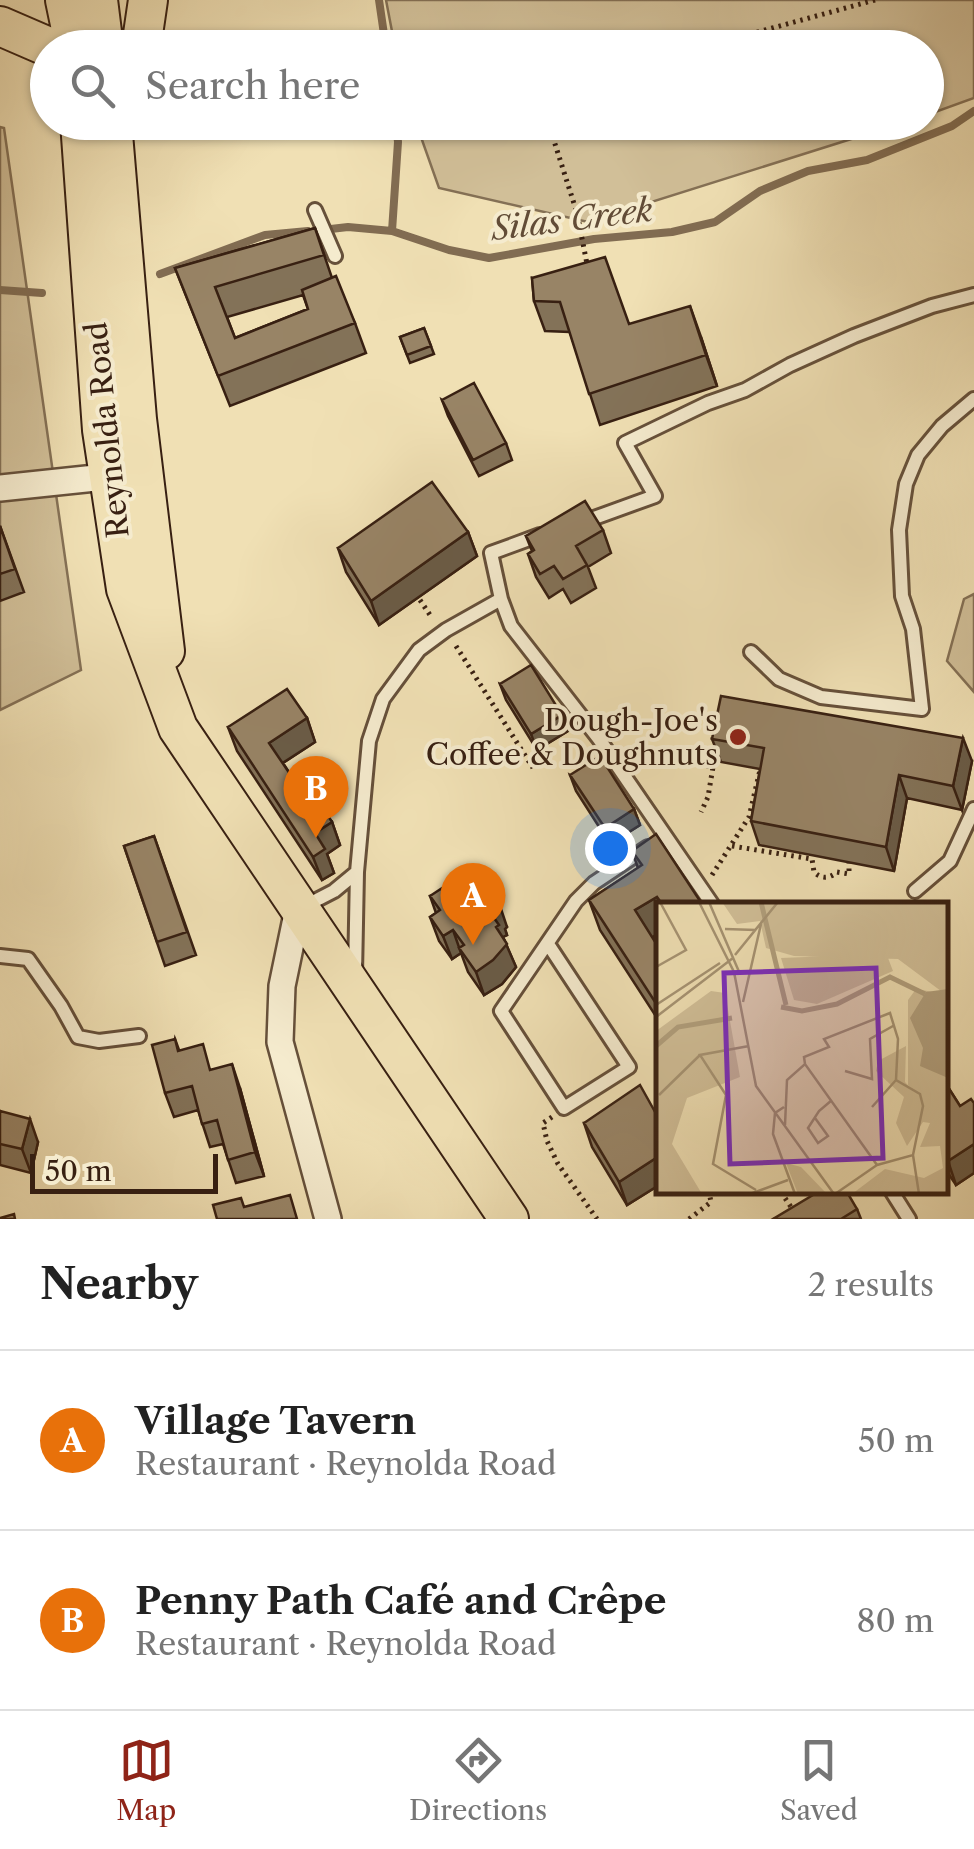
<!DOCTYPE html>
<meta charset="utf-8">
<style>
body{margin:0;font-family:"Libre Caslon Text",serif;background:#f2f2f2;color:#222}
.scale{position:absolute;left:30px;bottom:25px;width:188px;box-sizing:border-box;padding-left:10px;border:5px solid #382012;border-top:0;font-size:28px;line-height:35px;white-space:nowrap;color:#382012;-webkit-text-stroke:8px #f5ebce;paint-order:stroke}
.you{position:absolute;left:610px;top:848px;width:35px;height:35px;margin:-25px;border:8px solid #fff;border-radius:50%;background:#1a73e8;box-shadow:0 0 0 15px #1a73e833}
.badge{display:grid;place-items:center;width:65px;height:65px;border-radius:50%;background:#8f2418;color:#fff;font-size:32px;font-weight:700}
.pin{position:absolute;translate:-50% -82px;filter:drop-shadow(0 2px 5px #0008)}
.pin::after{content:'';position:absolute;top:52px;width:35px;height:30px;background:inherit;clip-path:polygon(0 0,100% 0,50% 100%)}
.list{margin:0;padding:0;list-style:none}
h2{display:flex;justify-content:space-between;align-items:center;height:130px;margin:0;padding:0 40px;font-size:42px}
h2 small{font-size:32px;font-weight:400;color:#767676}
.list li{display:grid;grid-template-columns:65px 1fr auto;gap:30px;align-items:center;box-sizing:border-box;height:180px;padding:0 40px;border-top:2px solid #e0e0e0}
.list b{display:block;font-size:38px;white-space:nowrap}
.list p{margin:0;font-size:32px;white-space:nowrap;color:#767676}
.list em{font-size:32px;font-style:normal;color:#767676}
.icon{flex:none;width:55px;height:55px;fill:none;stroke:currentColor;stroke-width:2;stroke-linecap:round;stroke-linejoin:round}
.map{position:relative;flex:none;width:974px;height:1219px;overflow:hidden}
.search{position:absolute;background:#fff;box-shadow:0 2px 8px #0004;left:30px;right:30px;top:30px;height:110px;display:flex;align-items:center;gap:25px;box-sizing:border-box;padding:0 35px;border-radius:55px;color:#767676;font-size:38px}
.sheet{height:490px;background:#fff}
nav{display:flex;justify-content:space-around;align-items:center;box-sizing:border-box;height:140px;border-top:2px solid #e0e0e0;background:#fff;font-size:28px;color:#767676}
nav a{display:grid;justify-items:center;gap:5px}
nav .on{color:#8f2418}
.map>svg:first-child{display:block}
.green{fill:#d1bf98;stroke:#847055;stroke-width:2.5}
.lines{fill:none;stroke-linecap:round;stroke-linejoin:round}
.stream{stroke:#816c52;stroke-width:8}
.service-casing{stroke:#66503a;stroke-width:18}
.minor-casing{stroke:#66503a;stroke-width:30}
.primary-casing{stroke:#382012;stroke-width:42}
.path{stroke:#382012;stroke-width:5;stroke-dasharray:2.5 5;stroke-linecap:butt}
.service{stroke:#f5ebce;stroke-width:12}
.minor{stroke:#f5ebce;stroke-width:25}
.primary{stroke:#f0e0b4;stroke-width:38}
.wall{fill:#837258;stroke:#382012;stroke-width:2.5;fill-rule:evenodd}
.shaded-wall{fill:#6a5c47;stroke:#382012;stroke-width:2.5}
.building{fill:#988466;stroke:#382012;stroke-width:2.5}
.poi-dot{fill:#8f2418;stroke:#f5ebce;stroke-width:4}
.labels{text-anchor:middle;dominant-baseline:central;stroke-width:8;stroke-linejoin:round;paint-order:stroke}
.street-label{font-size:30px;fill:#382012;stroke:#f5ebce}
.poi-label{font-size:30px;fill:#382012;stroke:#f5ebce;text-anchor:end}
.water-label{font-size:32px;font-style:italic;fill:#624c37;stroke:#f5ebce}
.inset-river{fill:none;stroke:#b19f7d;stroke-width:5}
.inset-road{fill:none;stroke:#a69373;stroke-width:2.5}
.view{fill:#7b2cbf;fill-opacity:0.15;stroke:#7b2cbf;stroke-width:5}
.inset-edge{fill:none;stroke:#382012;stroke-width:5}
</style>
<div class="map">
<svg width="974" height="1219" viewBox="0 0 974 1219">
<rect width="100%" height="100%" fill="#f0e0b4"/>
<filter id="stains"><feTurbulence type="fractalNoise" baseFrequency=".002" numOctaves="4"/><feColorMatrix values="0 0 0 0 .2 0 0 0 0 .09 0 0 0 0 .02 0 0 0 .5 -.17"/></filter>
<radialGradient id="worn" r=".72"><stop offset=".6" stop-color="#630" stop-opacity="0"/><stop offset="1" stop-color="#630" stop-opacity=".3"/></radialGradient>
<path class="green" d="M386,0H974V98L927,115L926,48L395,47Z
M416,123V122L902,123L588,222L439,188Z
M0,127L4,128L81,670L0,710Z
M974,594V692L947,661L964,599Z"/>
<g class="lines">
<path class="stream" d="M379,0L386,48
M322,230L348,227L392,231L449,250L489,258L594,239L672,232L715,222L760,191L808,171L867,160L952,126L974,111
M392,231L398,142L396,122
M160,274L265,235L308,231
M0,290L42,293"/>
<g class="service-casing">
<path id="service" d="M315,210L335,256
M583,522L655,496L625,443L708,403L745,390L790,365L854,336L932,306L974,295
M501,599L491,553L540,535
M751,652L779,679L821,697L922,709L913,629L902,596L899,530L906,484L918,455L942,426L974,399
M915,891L950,861L974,809
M305,906L334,891L357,872
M548,944L629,1067L564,1108L501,1011L576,901L594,883L648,847
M0,956L28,959L61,1006L78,1037L99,1041L139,1036
M355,974L357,872L369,741L383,699L419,650L446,630L501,599L511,626L599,739L712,904
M892,1192L909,1219"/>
</g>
<g class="minor-casing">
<path id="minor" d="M0,488L124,475
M298,909L282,986L280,1042L328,1219"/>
</g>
<g class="primary-casing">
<path id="primary" d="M65,0L75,48
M98,0L104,48
M0,26L51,48
M141,48L148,0
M80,122L102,430L126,589L178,728L509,1219
M112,122L137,419L165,651"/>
</g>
<path class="path" d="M699,48L875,0
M548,122L577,213L588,269
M386,137L435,122
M420,600L432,618
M456,646L533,768
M640,764L651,765L677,761L713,767L708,797L701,812
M732,846L812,859L814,872C821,879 829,879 837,872L849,874V862
M712,875L749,817L760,770
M552,1117L543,1123L547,1141L558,1164L597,1219
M781,1192L799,1219
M689,1219L711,1202L709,1192"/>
<use href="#service" class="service"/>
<use href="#minor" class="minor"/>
<use href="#primary" class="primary"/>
</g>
<path class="wall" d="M315,228L332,278L355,323L366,353L230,406L175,268ZM303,295L308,309L235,338L227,317Z
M532,278L629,324L701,337L717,386L600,425L570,332L545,331L534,301Z
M424,328L434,354L410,363L400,337Z
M442,400L506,443L512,460L479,476L448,416Z
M0,526L24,592L0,601Z
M603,530L611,553L588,567L596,588L571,603L563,589L549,598L536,577L528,554L532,551L526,536Z
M468,532L477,556L379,625L346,572L338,548Z
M500,684L562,715L568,731L537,750L506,700Z
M307,718L315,742L283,763L296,783L332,822L340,845L327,854L334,873L322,880L237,751L228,727Z
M712,739L972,761L962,810L907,798L894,871L759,845L751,821L760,769L721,762Z
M570,775L634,809L640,825L610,844L576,791Z
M154,836L196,955L165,966L124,846Z
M632,851L702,904H659L652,937L659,948V1021L600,930L589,900L638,868Z
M475,886L507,927L505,929L507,935L503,937L516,967L502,984L484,995L468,972L461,953L452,959L439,941L430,917L436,913L430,896Z
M175,1039L179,1050L240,1088L264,1176L236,1183L223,1144L210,1147L198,1110L174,1117L165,1093Z
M946,1084L960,1106L974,1103V1173L956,1185L946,1170Z
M0,1111L38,1142L31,1173L0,1165Z
M659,1119V1185L627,1205L592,1147L584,1123Z
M857,1209L861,1219H773Z"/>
<path class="shaded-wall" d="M690,306L701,337L717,386L706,355Z
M468,532L477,556L379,625L371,601Z
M562,715L568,731L537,750L531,734Z
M307,718L315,742L278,766L269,743Z
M963,738L972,761L962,810L953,786Z
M899,775L907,798L894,871L886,847Z
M634,809L640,825L610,844L605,828Z
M332,822L340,845L327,854L334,873L322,880L313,857L315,833Z
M657,897L660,904L659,933L646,941L635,910Z
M499,903L507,927L505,929L507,935L503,937L516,967L502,984L484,995L476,972L495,906Z
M453,930L461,953L452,959L443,936Z
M232,1064L240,1088L264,1176L255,1152Z
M30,1119L38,1142L31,1173L22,1149Z
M974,1144V1173L956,1185L948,1161Z
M659,1156V1185L627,1205L619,1182Z"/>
<path class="building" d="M315,228L324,255L215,287L235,338L308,309L302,290L336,276L355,323L218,376L175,268Z
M605,257L629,324L690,306L706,355L589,394L560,302L534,301L532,278Z
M424,328L431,346L407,355L400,337Z
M474,383L506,443L473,460L442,400Z
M432,482L468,532L371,601L338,548Z
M585,501L603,530L576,546L587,565L563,579L554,566L540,574L528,554L534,550L526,536Z
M0,526L15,569L0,574Z
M531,665L562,715L531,734L500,684Z
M287,689L307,718L269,743L296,783L303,778L332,822L315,833L325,849L313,857L228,727Z
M721,696L963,738L953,786L899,775L886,847L751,821L764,748L712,739Z
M600,756L634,809L605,828L570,775Z
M656,834L702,904H662L657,897L635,910L659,948V1008L589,900L642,865L632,851Z
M154,836L187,932L157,942L124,846Z
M465,873L475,886L483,881L499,903L495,906L498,911L492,915L499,925L496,927L507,944L493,960L476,972L459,948L464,945L453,930L443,936L430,917L440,910L430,896Z
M175,1039L178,1051L203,1044L210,1070L232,1064L255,1152L228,1160L217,1120L202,1124L192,1086L165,1093L152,1045Z
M946,1084L960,1106L971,1099L974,1103V1144L948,1161Z
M640,1085L659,1119V1156L619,1182L584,1123Z
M0,1111L30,1119L22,1149L0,1144Z
M818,1192H847L857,1209L841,1219H773Z
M290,1195L297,1219H217L213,1205L241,1198L244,1207Z
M14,1214L15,1219H0V1218Z"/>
<circle class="poi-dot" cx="738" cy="737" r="10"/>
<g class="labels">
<g class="street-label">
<text transform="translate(107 430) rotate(-96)">Reynolda Road</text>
</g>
<g class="poi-label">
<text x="718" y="720">Dough-Joe's<tspan x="718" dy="34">Coffee &amp; Doughnuts</tspan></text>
</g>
<g class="water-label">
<text transform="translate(572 219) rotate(-7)">Silas Creek</text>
</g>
</g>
<g transform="translate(656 902)">
<rect width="292" height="292" fill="#f0e0b4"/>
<path d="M66,0H292V292H196L229,267L268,276L287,266L284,244L264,245L274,221L267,220L251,244L240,221L248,195L220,169L222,159L250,144L249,180L262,194L252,183V98L260,87L289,92L242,57L138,54L110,46L104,19L81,22ZM198,53L232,56L237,69L161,102L138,98L125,56ZM55,89L69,91L84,175L31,196L16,242L46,292H0V129ZM130,261L145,265L171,292H142Z" fill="#d1bf98"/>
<path d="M292,87L293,176H292L264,164L267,146L254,116L270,90Z" fill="#b19f7d"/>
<path class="inset-river" d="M105,0L130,103M125,105L146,109L181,102L234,75L269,92M0,144L22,125L76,116"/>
<path class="inset-road" d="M43,0L78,70L100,184L178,292M53,0L84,72M69,27L100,28M79,53L122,0M0,65L30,48L4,0M87,100L105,22M0,103L64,61M0,115L77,56M93,144L44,153L70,193L57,262L100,288M149,162L148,155L173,145L168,137L234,111L242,137L240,178L264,192L267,204L257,253M189,169L216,177L214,137L237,124M3,193L44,153M128,205L119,211L117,232L139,292M216,205L240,178M159,216L172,234L162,241L152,226L163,209L176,198M129,223L131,178L149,162L221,263L179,292M221,263L257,253L263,292M94,292L132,278"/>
<path class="view" d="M220,66L227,256L74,262L68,71Z"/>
<rect width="292" height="292" class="inset-edge"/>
</g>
<rect width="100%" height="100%" filter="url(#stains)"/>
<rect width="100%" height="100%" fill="url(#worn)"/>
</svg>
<div class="scale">50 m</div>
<div class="you"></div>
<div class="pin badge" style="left:473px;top:945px;background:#e8710a">A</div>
<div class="pin badge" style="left:316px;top:838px;background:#e8710a">B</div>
<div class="search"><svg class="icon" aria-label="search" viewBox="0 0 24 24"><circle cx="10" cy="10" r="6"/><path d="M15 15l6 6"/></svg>Search here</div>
</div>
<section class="sheet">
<h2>Nearby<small>2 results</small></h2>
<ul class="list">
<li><span class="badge" style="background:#e8710a">A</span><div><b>Village Tavern</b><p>Restaurant · Reynolda Road</p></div><em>50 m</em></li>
<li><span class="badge" style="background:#e8710a">B</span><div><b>Penny Path Café and Crêpe</b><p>Restaurant · Reynolda Road</p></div><em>80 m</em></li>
</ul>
</section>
<nav>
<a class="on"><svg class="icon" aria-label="map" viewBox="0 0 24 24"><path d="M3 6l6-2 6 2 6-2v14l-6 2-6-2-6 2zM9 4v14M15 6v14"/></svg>Map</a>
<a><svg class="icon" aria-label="directions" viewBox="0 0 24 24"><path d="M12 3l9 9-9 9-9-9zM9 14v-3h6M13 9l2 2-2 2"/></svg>Directions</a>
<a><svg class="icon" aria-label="saved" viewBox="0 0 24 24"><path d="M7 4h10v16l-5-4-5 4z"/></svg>Saved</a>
</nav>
